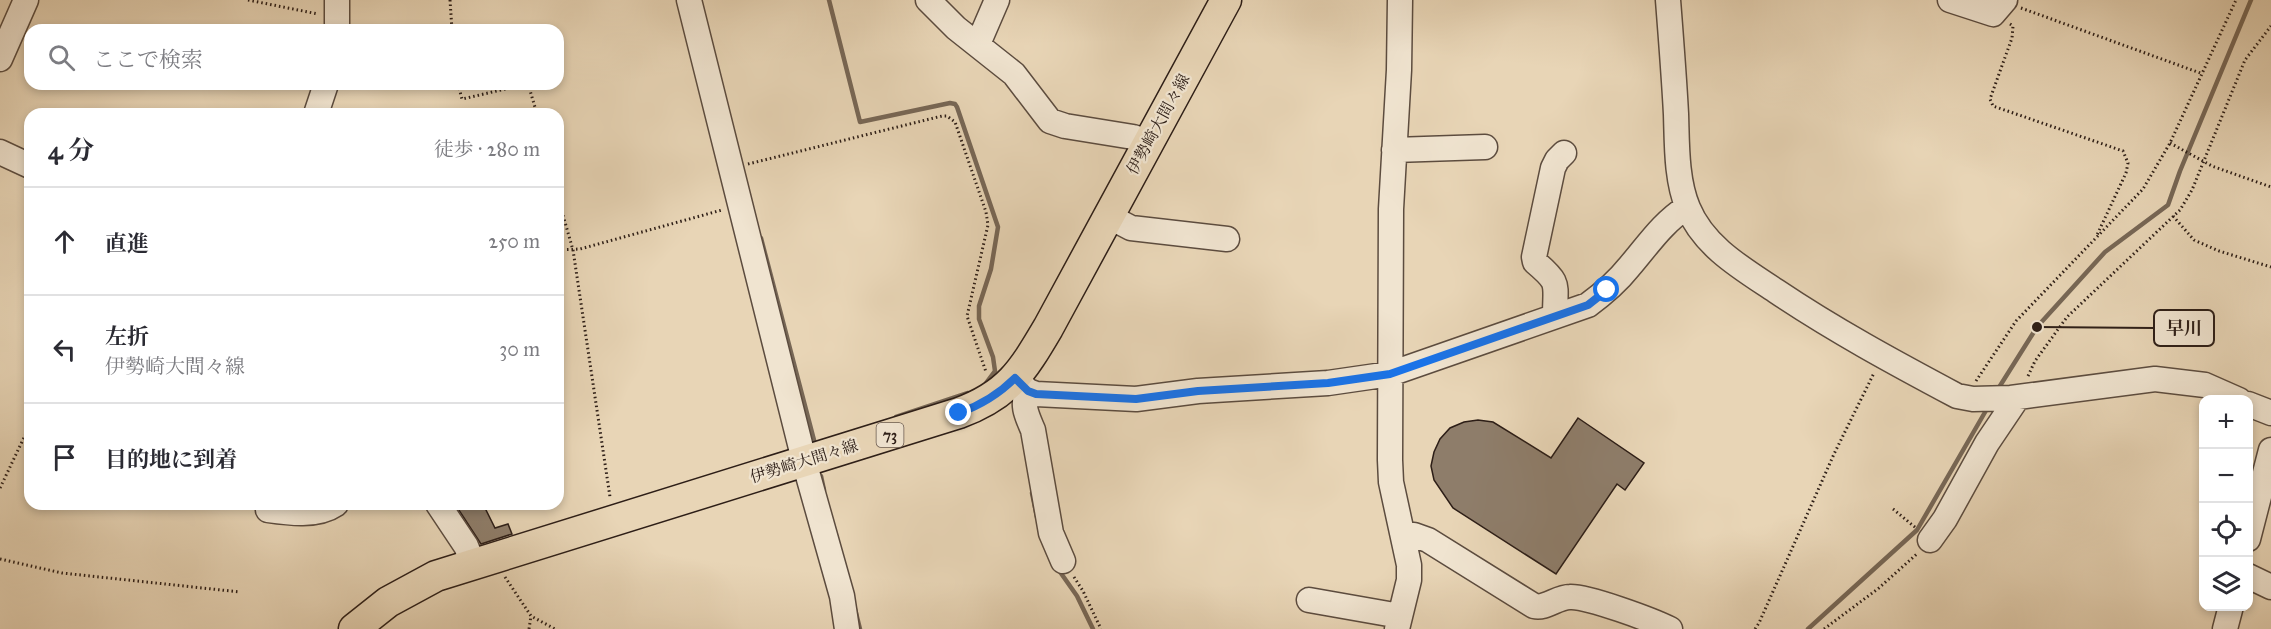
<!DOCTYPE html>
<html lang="ja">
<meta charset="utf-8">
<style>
body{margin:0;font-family:"IM FELL Great Primer","Noto Serif JP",serif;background:#f7f7f7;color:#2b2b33}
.controls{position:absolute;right:18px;bottom:18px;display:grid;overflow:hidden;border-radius:12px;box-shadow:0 3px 9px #0003}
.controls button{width:54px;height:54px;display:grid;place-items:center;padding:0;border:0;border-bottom:2px solid #e1e1e2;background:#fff;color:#2b2b33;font:30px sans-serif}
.stop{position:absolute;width:18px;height:18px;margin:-14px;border:4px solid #1a73e8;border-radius:50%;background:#fff}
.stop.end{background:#1a73e8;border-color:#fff;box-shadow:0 2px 6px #0008}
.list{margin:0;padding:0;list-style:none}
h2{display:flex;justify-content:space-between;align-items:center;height:78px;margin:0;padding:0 24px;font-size:26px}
h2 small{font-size:20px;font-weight:400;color:#7c7c81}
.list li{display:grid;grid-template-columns:39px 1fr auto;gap:18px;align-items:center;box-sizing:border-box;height:108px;padding:0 24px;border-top:2px solid #e1e1e2}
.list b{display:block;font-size:22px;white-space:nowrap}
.list p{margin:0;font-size:20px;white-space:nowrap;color:#7c7c81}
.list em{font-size:20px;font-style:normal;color:#7c7c81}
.icon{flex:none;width:33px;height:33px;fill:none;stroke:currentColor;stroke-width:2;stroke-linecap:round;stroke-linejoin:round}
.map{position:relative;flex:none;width:2271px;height:629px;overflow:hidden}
.search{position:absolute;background:#fff;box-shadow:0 3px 9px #0003;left:24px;top:24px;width:540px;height:66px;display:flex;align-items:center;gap:15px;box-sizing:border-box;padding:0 21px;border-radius:18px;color:#7c7c81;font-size:22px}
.panel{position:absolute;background:#fff;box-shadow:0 3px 9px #0003;left:24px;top:108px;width:540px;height:402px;border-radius:18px}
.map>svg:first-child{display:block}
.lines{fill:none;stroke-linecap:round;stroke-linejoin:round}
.stream{stroke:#776756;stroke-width:4.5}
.building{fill:#8e7d6a;stroke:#2d1e17;stroke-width:1.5}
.minor-casing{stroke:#5c4c3f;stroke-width:27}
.major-casing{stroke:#2d1e17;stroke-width:33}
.path{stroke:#2d1e17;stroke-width:3;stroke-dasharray:1.5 3;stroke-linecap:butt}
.minor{stroke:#f0e4d0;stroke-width:24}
.major{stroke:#e8d5b6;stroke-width:30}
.route{stroke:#1a73e8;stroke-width:8}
.labels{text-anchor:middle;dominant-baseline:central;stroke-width:4.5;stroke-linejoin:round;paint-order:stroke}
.shield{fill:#f0e4d0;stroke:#68594e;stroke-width:1.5}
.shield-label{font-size:15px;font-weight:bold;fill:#2d1e17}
.street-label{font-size:16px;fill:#2d1e17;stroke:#f0e4d0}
.leader{fill:none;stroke:#2d1e17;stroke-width:2}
.callout-dot{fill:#2d1e17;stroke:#f0e4d0;stroke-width:2}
.callout{fill:#f0e4d0;stroke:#2d1e17;stroke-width:2}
.callout-label{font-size:18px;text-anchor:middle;font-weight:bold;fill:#2d1e17}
</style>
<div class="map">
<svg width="2271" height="629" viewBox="0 0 2271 629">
<rect width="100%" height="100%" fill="#e8d5b6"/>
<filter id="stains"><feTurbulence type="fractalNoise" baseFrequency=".00333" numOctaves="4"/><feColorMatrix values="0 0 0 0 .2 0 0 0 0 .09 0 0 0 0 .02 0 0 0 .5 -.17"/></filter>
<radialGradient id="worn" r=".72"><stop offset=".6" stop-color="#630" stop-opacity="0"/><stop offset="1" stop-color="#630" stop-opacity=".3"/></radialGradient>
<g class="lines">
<path class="stream" d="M829,0L860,122L950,103L955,104L957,107L998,227L991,269L979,306V319L993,357L995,371L986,383
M761,238L814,440
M1998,389L2037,327L2105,252L2168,205L2180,171L2251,0
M896,417L968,393
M821,476L824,490
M1032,493L1037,517
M1058,569L1077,596L1093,629
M855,609L860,629
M1808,629L1917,530L1988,407"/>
</g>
<path class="building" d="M1578,418L1644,463L1625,490L1617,484L1556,574L1453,508L1434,480L1431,466L1434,452L1440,439L1450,428L1464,422L1478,420L1493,422L1551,458Z
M455,504H483L495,528L508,524L512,534L481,544Z"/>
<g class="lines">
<g class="minor-casing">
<path id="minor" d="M337,0V30
M689,0L807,472L842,596L847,629
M928,0L956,28L1014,74L1050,121L1065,126L1133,137L1148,142
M1668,0C1671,38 1674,76 1676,114C1677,143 1676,180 1688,208C1704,247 1743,269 1776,291C1834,330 1895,363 1957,396L1973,399L2011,398L2155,379L2205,385L2239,400
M1950,0L1993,14L2005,0
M978,44L997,0
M0,59L26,0
M316,114L326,84
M1394,150L1485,147
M0,152L30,166
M1108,216L1131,228L1227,239
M1555,316C1555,283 1561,284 1535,262L1534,257L1553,168L1557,160L1564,153
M1015,378L1028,391L1036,394L1136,399L1198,391L1328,383L1390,374L1588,305C1603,294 1617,282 1629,267C1648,245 1662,223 1687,207
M1028,391C1021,405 1027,416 1033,430L1051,533L1063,561
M2248,404L2271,413
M438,504L466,546L473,563
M268,510C289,513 317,517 336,504
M1403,536L1414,535L1428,540L1534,606C1546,609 1557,597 1570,597C1587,596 1652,620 1670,629
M2248,539L2271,450
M1930,540L1945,519L1987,443L2018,397
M2248,576L2271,587
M1309,600L1400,616
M1397,629L1409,580V565L1391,482L1390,460L1391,209L1399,70L1400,0
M2225,629L2231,606"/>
</g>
<g class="major-casing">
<path id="major" d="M354,629L388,602L436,576L959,413C1008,395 1022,372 1048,328L1226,0"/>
</g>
<path class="path" d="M248,0L318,14
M450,0L452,30
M2021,8L2203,74
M2010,24L2013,26L2012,38L1990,99L1993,106L2123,151L2128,163L2126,173L2097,235
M458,84L462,99L523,85L529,87L537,114
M2170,143L2212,166L2271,187
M748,164L942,116H947L955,122L986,212L988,225L967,316L986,372
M558,198L573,250L610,497
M2173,216L2194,240L2219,251L2271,267
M558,250L580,249L722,210
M2028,376L2035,361L2067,317L2180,210L2192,190L2245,60L2271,26
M1976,381L2016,321L2143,189L2170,143L2236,0
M0,488L30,425
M1893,509L1916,528
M0,559L62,573L240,592
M505,577L531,616L555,629
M1074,577L1083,591L1101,629
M529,629L531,616
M1755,629L1759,623L1834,454L1874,373
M1824,629L1879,588L1918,553"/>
<use href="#minor" class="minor"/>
<use href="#major" class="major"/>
</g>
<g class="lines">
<path class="route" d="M959,413C981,405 998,395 1015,378L1028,391L1036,394L1136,399L1198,391L1328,383L1390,374L1588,305L1607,290"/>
</g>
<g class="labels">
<rect class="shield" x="876.5" y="423" width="27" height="24" rx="4.5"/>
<g class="shield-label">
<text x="890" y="435">73</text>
</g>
<g class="street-label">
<text transform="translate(1158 124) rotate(-61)">伊勢崎大間々線</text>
<text transform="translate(804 461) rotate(-17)">伊勢崎大間々線</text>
</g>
</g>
<path class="leader" d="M2037 327L2154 328"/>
<circle class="callout-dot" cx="2037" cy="327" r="6"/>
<rect class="callout" x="2154" y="310" width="60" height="36" rx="6"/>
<g class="callout-label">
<text x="2184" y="334">早川</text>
</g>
<rect width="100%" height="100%" filter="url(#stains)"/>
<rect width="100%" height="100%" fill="url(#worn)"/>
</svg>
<div class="controls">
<button>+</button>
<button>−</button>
<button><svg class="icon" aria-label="locate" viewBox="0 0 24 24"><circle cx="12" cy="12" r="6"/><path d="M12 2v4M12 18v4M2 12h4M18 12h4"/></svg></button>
<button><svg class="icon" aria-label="layers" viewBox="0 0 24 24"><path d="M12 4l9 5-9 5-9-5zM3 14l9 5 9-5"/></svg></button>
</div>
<div class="stop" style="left:1607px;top:290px"></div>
<div class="stop end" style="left:959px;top:413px"></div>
<div class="search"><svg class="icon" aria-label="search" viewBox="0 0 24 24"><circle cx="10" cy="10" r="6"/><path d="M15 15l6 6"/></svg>ここで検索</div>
<section class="panel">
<h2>4 分<small>徒歩 · 280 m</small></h2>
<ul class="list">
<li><svg class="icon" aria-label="ahead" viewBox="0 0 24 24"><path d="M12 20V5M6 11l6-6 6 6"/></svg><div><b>直進</b></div><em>250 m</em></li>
<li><svg class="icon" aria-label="left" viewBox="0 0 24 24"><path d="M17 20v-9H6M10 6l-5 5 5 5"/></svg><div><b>左折</b><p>伊勢崎大間々線</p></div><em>30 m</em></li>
<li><svg class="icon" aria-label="arrive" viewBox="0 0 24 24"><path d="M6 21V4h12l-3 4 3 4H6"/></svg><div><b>目的地に到着</b></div></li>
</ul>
</section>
</div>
